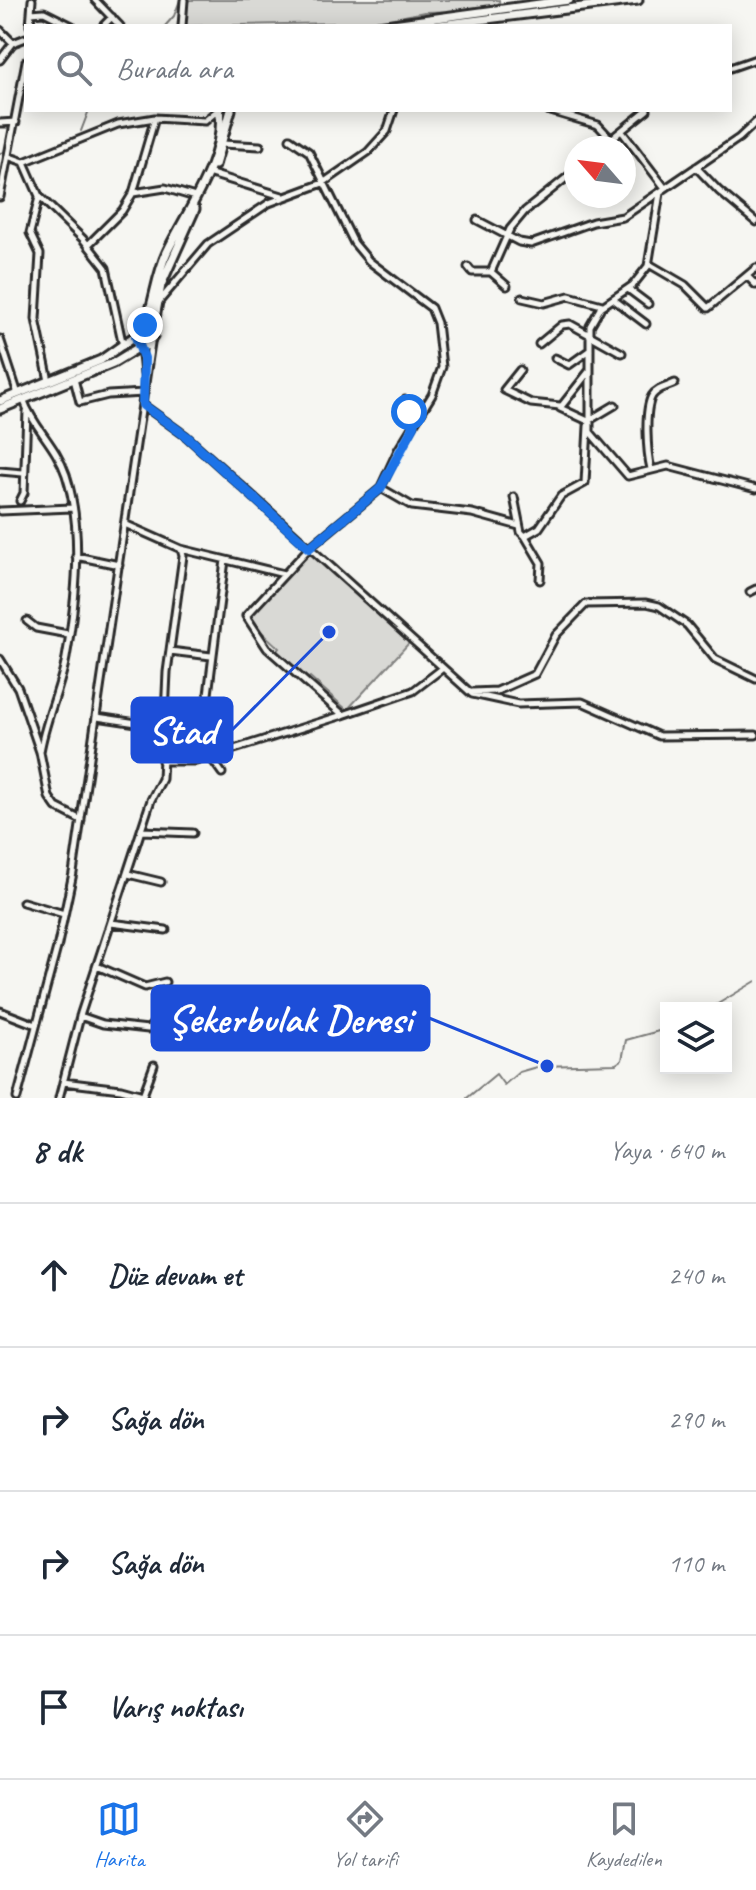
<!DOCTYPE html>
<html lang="tr">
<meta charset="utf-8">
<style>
body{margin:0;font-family:Caveat,sans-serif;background:#f2f2f3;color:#1f2937}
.controls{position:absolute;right:24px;bottom:24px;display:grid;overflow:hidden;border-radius:0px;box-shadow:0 4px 20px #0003}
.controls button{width:72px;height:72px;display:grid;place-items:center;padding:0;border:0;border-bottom:2px solid #e0e1e3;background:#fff;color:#1f2937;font:40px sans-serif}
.compass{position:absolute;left:564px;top:136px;width:72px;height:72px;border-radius:50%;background:#fff;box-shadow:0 4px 20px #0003;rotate:298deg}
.stop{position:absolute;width:24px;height:24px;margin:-18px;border:6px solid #1a73e8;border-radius:50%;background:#fff}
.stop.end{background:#1a73e8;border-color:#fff;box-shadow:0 2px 8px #0008}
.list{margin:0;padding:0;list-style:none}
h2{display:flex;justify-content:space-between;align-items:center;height:104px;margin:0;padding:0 32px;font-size:34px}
h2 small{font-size:26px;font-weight:400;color:#747a83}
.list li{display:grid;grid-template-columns:52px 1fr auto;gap:24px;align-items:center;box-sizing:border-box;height:144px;padding:0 32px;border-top:2px solid #e0e1e3}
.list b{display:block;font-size:30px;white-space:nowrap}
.list em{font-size:26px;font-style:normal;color:#747a83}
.icon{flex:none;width:44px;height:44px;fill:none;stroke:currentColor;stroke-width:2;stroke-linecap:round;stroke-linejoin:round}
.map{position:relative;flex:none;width:756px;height:1098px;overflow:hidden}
.search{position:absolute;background:#fff;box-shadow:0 4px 20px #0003;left:24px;right:24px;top:24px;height:88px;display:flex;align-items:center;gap:20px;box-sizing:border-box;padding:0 28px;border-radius:0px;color:#747a83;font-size:30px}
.sheet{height:680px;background:#fff}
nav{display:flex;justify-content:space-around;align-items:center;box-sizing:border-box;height:112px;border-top:2px solid #e0e1e3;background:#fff;font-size:22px;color:#747a83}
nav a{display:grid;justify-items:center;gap:4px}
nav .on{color:#1a73e8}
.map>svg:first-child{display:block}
.green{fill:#d9d9d5;stroke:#828280;stroke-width:2}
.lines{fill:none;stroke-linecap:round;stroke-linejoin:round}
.stream{stroke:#7a7a78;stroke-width:2}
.minor-casing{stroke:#2b2b2b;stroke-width:11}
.major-casing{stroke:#2b2b2b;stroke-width:13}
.minor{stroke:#f6f6f2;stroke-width:5}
.major{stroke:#f6f6f2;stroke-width:7}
.route{stroke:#1a73e8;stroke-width:10}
.leader{fill:none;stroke:#1d4ed8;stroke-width:3}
.callout-dot{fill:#1d4ed8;stroke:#f6f6f2;stroke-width:3}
.callout{fill:#1d4ed8;stroke:#1d4ed8;stroke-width:3}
.callout-label{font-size:40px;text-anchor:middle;font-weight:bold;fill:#fff}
</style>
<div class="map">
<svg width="756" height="1098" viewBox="0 0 756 1098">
<rect width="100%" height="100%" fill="#f6f6f2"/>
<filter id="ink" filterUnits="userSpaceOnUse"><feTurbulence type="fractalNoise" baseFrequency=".0125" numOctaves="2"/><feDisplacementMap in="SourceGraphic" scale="16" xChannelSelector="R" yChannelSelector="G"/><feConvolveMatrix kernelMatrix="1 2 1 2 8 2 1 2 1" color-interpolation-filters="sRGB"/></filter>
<g filter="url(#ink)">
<path class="green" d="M189,0H499L500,10L424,12L356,26L338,23L184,26L183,14Z
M309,552L409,643L347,710L310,677L306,680L275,653L279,648L250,621V615Z"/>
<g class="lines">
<path class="stream" d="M165,26L174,16L180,0
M81,131L89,110
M0,153L5,152
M711,1008L756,981
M467,1098L496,1074L504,1085L519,1072L540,1066L616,1064L622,1060L626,1040L666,1029"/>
<g class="minor-casing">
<path id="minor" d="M95,0L120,26
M31,13L44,12L72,26
M30,26L32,0
M103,26L112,17
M182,26L184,0
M0,30L13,43
M0,60L13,43L26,38
M730,68L756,59
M547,110L598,125L611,139
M0,123L16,122
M623,133L665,188
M290,139L309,152L354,243L369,261L431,308L437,323L442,367L432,395L398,450L380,489L309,548L246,616L267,648L343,715
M222,144L260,146
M600,148L647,110
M10,157L24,162L39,196L83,239L106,268L123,346
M24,162L118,124L155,118L205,121L218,110
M696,167L719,191L756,222
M211,174L282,196
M133,193L155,118
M660,193L648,266L633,285L601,307L590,326V432L628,476L668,466L756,489
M0,197L26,61
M39,197L30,233L40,254L36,319L49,381
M477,220L519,242L531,244L593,222L623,217L739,138L756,122
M88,245L122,211L133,193L165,188L195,197
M649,264L685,285L708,308L756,268
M468,267L472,272H491
M747,276L756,285
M507,286L491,272L510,229L525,211L576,170
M628,289L648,304
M522,298L544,303L569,296L602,305
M613,299L646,324
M158,303L208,244L269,203L323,183L368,152L387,131L394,110
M0,339L18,394
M539,344L562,325L570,324L622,353
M141,346L144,374
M555,358L569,365L590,350
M520,370L504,390L531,403L560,406
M590,370L560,408L588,421L615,405
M74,379L80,402L108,395L144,393
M405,400L413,425
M24,401C33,427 56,445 66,475C84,531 76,601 66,658C60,690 45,720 40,752
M143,405L186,436L472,694L518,704L582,702L659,736L756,735
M651,469C647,453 644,410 652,396C657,388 667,387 675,383
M0,471L23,473
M381,488L412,506L472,513L519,526
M514,497L521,532L525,536L539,528L561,496L585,483L588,426
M20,501L24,493L27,411
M0,511L72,508
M525,536L541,563L540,580
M181,549L284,574
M76,556L119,565
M750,592L756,589
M27,621L36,628L68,634
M170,651L211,656
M0,659L18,688L40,752L49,797L56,807L81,820
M472,692L497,691L535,674L556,635L586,604L646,603L659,606L687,625L715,659L756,679
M97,717L163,727
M162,761H196L343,715L413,691L443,668
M222,773L204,748L203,734L225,560
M142,831L193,833
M128,874L161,882
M23,902L64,914
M111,923L166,930
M97,966L145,987L165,982
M0,1011L36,1025
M80,1016L103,1024L148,1029L169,1009L194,1024
M63,1082L121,1089L143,1095L154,1065
M17,1098L58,944L73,873L151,343
M59,1098L81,1013L151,800L162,779L167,672L183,556L181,549L127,525"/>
</g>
<g class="major-casing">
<path id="major" d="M378,26L569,0
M432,26L638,0
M215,165L231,110
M143,330L153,337L144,347L137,343C135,332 145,328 148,317C155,295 157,273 167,252C185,214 229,153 219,110
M152,335L161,285L195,209
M0,401L101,360L135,336
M0,409L113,363L141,346"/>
</g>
<use href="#minor" class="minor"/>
<use href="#major" class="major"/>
</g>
</g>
<g class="lines" filter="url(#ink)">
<path class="route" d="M145,325L136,337L144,358L143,405L186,436L309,548L380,489L414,426L409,412"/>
</g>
<path class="leader" d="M329 632L232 730M547 1066L429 1018"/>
<g class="callout-dot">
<circle cx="329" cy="632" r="8"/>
<circle cx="547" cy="1066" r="8"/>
</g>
<g class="callout">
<rect x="132" y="698" width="100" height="64" rx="8"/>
<rect x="152" y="986" width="277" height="64" rx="8"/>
</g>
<g class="callout-label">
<text x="182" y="744">Stad</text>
<text x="290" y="1032">Şekerbulak Deresi</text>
</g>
</svg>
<div class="controls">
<button><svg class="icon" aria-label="layers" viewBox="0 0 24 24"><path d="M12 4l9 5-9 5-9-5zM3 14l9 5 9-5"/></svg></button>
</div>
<svg class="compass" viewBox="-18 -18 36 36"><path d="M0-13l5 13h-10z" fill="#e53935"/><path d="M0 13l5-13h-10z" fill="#747a83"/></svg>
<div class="stop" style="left:409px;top:412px"></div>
<div class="stop end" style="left:145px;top:325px"></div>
<div class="search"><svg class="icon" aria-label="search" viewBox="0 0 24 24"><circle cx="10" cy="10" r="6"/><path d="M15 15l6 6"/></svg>Burada ara</div>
</div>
<section class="sheet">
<h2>8 dk<small>Yaya · 640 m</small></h2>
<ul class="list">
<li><svg class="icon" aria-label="ahead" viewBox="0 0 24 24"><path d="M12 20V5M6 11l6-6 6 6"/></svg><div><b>Düz devam et</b></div><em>240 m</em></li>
<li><svg class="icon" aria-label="right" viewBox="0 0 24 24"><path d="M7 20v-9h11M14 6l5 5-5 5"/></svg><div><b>Sağa dön</b></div><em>290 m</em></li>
<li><svg class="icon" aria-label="right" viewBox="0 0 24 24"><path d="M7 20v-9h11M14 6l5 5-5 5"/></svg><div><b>Sağa dön</b></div><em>110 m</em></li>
<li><svg class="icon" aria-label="arrive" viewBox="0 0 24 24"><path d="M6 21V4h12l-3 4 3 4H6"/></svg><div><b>Varış noktası</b></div></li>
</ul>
</section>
<nav>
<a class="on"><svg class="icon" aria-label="map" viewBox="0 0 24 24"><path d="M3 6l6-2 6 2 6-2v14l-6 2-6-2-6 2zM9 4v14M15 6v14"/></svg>Harita</a>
<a><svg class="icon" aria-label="directions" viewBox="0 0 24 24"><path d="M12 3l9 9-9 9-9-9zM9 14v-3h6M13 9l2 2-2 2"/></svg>Yol tarifi</a>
<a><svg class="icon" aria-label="saved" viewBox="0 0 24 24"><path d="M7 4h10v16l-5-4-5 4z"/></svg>Kaydedilen</a>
</nav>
